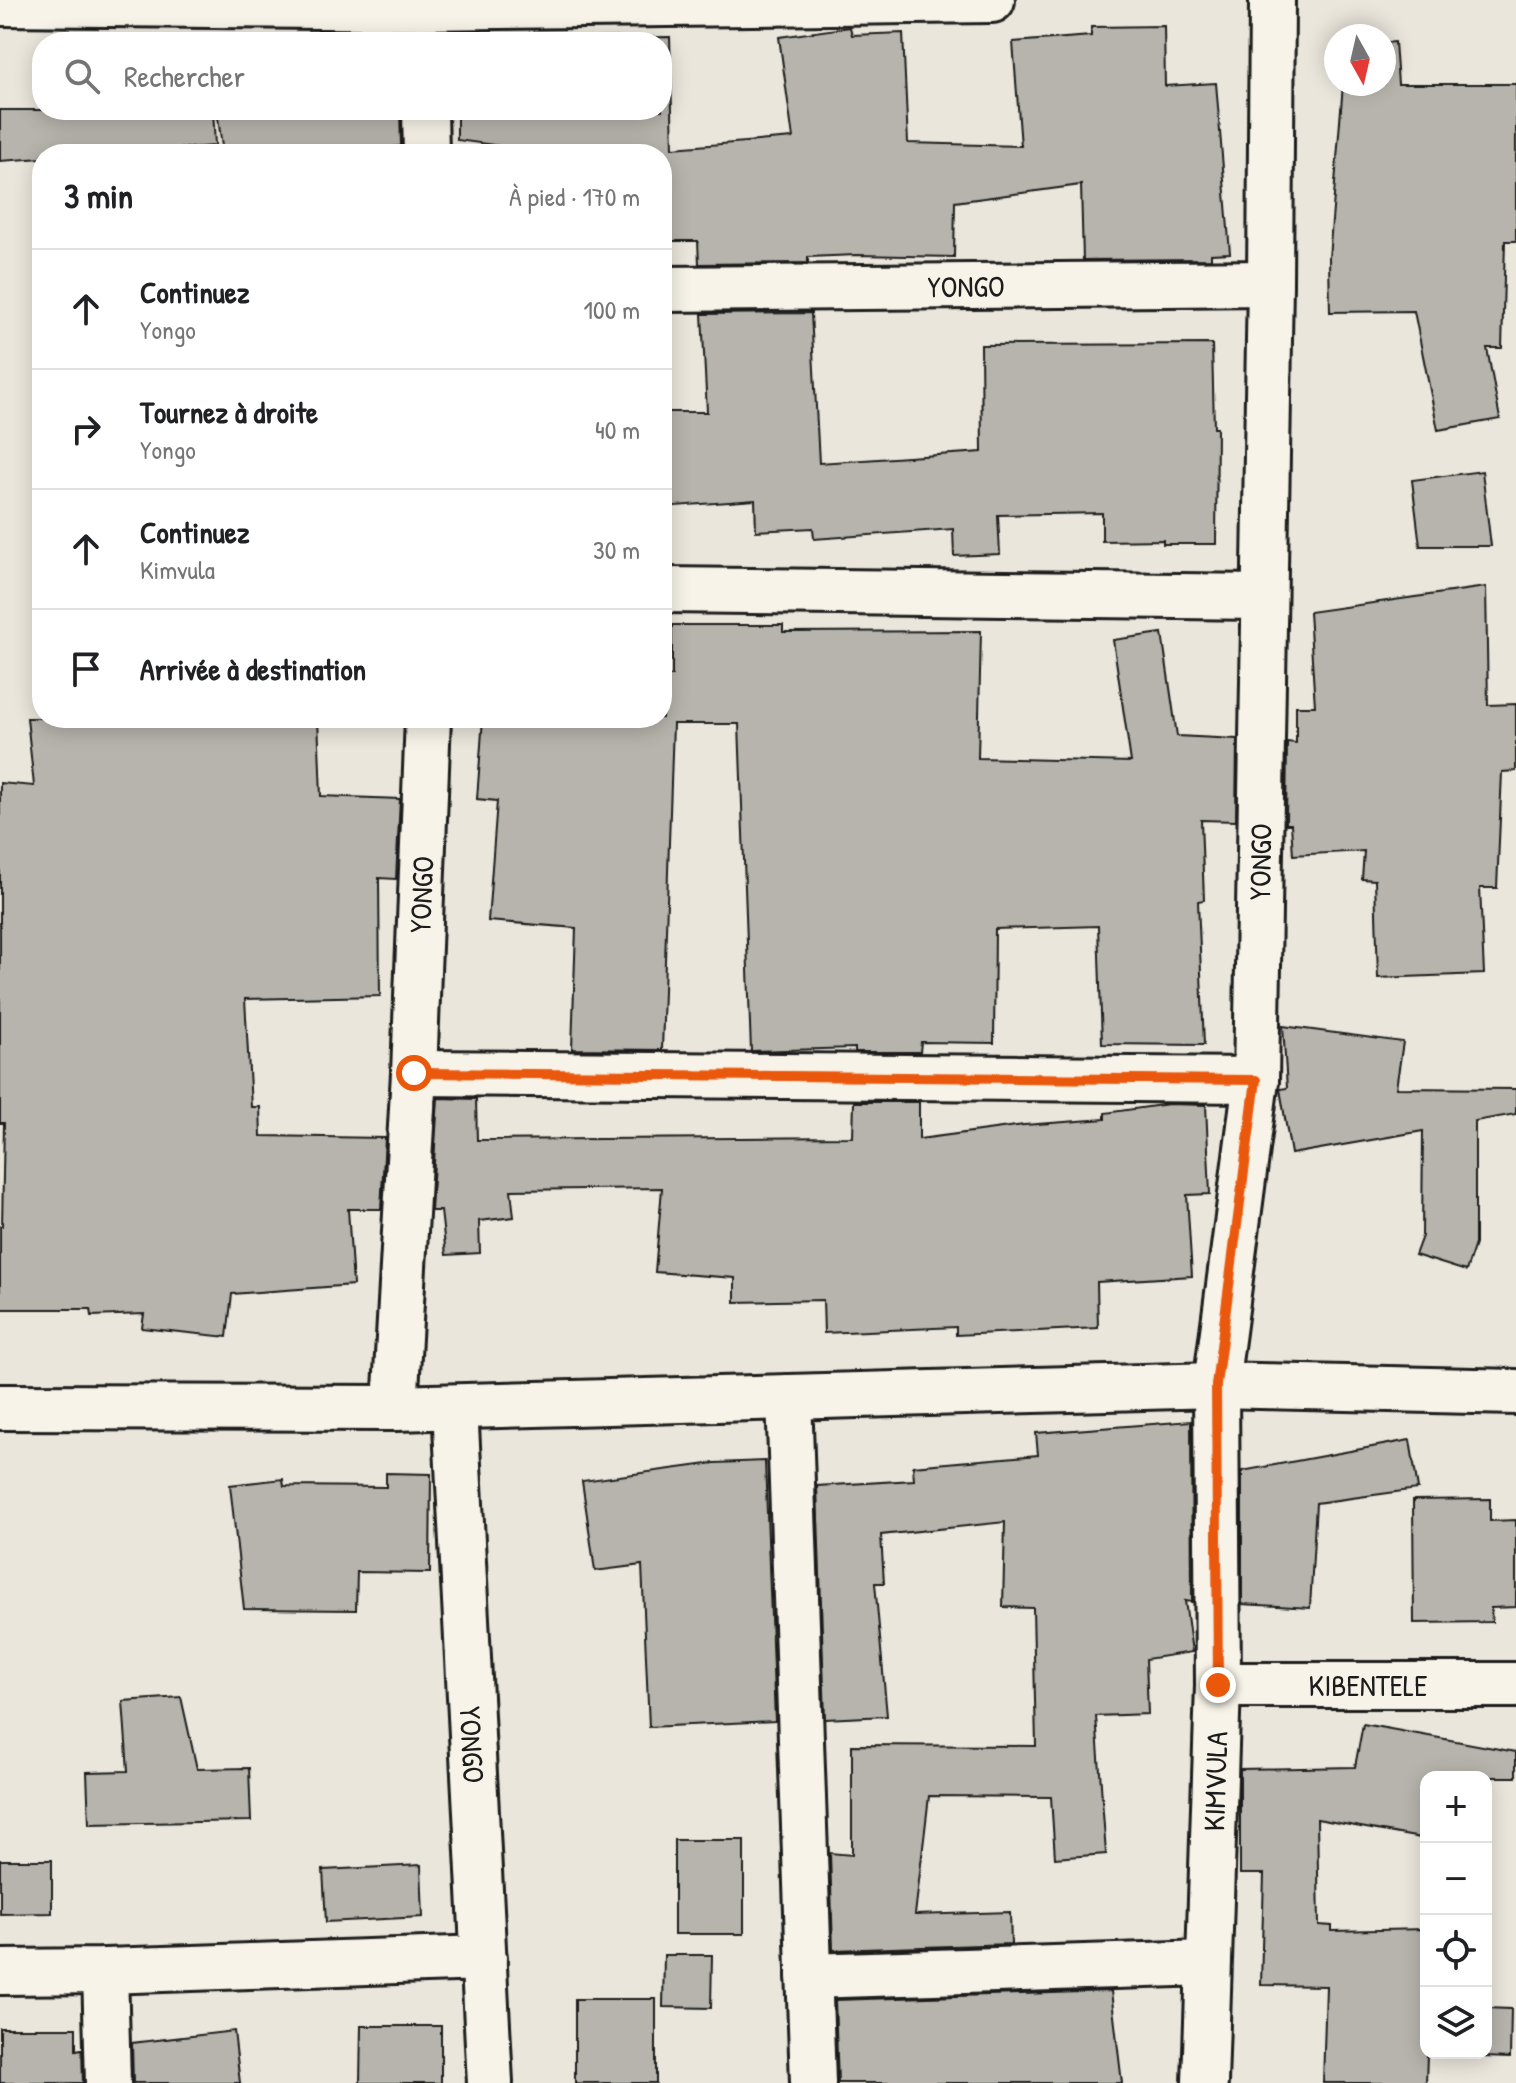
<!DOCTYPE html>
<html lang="fr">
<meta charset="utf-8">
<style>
body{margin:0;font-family:"Patrick Hand",sans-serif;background:#f6f6f6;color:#202124}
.controls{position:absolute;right:24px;bottom:24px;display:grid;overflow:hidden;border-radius:16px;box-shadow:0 4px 20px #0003}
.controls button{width:72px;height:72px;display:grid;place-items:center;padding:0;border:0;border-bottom:2px solid #e0e0e0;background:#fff;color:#202124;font:40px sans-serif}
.compass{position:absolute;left:1324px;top:24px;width:72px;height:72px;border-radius:50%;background:#fff;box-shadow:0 4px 20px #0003;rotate:172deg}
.stop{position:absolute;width:24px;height:24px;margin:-18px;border:6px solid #ea580c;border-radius:50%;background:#fff}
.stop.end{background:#ea580c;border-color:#fff;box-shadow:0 2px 8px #0008}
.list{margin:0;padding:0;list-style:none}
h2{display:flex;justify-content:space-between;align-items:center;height:104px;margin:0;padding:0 32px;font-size:34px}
h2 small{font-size:26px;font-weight:400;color:#757577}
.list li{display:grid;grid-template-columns:52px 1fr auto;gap:24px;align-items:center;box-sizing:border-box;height:120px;padding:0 32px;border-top:2px solid #e0e0e0}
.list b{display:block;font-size:30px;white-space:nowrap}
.list p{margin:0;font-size:26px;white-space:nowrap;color:#757577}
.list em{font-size:26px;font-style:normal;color:#757577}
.icon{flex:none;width:44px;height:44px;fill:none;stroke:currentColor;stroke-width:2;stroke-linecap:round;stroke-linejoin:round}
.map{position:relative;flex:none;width:1516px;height:2083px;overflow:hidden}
.search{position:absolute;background:#fff;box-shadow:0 4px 20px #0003;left:32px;top:32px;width:640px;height:88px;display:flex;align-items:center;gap:20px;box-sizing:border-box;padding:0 28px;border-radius:32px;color:#757577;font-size:30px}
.panel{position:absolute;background:#fff;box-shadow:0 4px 20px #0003;left:32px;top:144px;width:640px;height:584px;border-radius:32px}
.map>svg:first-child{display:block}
.building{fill:#b6b4ac;stroke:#1c1c1c;stroke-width:2}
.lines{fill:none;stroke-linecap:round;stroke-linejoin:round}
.minor-casing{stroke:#1c1c1c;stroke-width:50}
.minor{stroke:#f7f3e8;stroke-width:44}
.route{stroke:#ea580c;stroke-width:10}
.labels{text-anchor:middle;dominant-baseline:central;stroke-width:6;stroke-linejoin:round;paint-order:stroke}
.street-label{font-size:30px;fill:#1c1c1c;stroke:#f7f3e8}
</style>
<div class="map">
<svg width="1516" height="2083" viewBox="0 0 1516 2083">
<rect width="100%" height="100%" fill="#eae6dc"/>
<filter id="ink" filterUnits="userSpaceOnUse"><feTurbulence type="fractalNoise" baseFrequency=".0125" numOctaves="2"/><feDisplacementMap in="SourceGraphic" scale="16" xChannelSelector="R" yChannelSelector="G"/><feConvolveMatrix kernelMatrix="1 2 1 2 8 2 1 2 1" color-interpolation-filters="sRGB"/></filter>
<g filter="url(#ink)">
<path class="building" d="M1164,26L1165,86L1216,83L1230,253L1211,254V259L1083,260L1081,185L955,202L954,257L857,255L808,257V263L699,264L698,241H662V154H558L457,140V110H662V42H458V37L516,36V39L670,37L673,148L793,138L779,37L850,27L852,35L903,33L908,143L1021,146L1013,42L1091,36V27Z
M1395,42L1398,84H1516V241H1505L1502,348H1487L1500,419L1438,430L1414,311L1330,312L1329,258L1343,84H1384V43Z
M0,110H213L215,146L101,154H42V158L0,161Z
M217,110H400L401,146L326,154H223Z
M811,313L819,463L982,452L981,345L1212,344L1214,428H1217L1216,544H1163V540L1102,541V513L998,515L1000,554L954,556L953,529L814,539L813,528L756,531L755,500L662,507V412H707L702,314Z
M1482,471L1491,546H1420L1412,480Z
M1486,587L1488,705L1516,704V771L1502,772L1497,888H1480L1484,974L1378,978L1375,880L1362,879L1364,851L1293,855L1291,824H1286L1287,742L1296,743V706H1315L1309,612Z
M672,625H783V632L981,631L978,758L1131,762L1113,640L1162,633L1177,736L1237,739L1236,821L1201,820L1204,900L1198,901L1204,1045L1102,1044L1098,926L995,929L994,1043L921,1042L920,1052H855V1048L751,1051L739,724H673L662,1050L572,1049L576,928L488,921L497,801L477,799L483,718H662V676H672Z
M27,718H166L167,721L318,718L321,796L400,799L396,879L379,878L380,996L245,999L251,1107H260L261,1136L385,1138L381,1209H348L353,1285L232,1294L227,1337L142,1328L144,1314L92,1316L91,1309H0V1226H2L4,1123H0V783L34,786Z
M1283,1026L1403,1042L1396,1088L1516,1089V1114L1475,1121V1244L1466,1271L1415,1255L1422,1236L1423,1131L1291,1154L1280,1089L1287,1088Z
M438,1098L476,1099L477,1140L853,1137L854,1102H919V1139L1024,1125L1105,1119V1113L1169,1104L1206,1105L1210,1194L1187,1195L1192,1276L1097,1282L1098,1328L956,1335V1327L824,1333L823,1300L735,1302V1278L655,1272L662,1188L511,1190L514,1217L479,1221L480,1253L446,1255L441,1211H431Z
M1191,1421L1192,1602L1185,1601L1192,1652L1146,1659L1148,1714L1096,1716L1106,1854L1055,1858L1051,1797L929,1796L915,1915L1010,1912L1011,1944L833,1950L830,1853L852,1855V1745L1036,1746L1033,1608L1003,1607L1005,1522L881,1535L884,1583H875L887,1716L825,1719L817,1486L914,1480L913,1466L1038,1455L1036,1433Z
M1410,1440L1418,1489L1316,1503L1310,1608L1242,1604V1471Z
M765,1461L775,1721L649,1727L642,1565L595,1571L582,1481L715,1463Z
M386,1473L431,1474L430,1573L357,1572L356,1610L244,1609L230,1485L283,1479L284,1486L386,1487Z
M1490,1499V1521L1516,1520V1607L1491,1608L1492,1622L1414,1623L1413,1500Z
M181,1697L197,1769L249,1768L251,1821L89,1824L87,1772L128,1771L123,1701Z
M1363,1724L1516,1752V1777H1426V1839L1317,1819L1319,1925L1332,1926V1931L1426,1929V2053H1486V2008L1511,2009L1510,2058L1427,2055L1426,2083H1323L1326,1986L1261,1985L1264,1874H1240V1769L1355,1767Z
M674,1840H744V1934H674Z
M0,1860H52V1913L0,1914Z
M421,1865L423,1917L326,1922L323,1870Z
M664,1955H712L711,2008L663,2007Z
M1111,1991L1122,2083H838L835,2000Z
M575,1999H656V2083H575Z
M361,2026H441V2083H360Z
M0,2028H76V2050L82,2049L83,2083H0Z
M234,2031L240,2083H133L132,2043Z"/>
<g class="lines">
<g class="minor-casing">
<g id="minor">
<path d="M0,3L423,7L992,0"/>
<path d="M425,110L426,154"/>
<path id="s1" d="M662,289L1270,283"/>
<path d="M662,590L1263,597"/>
<path d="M414,1073L1256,1080"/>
<path d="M789,1397L813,2083"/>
<path d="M0,1407L395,1408L1216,1385L1516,1392"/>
<path id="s2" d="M455,1407L490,2083"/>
<path id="s3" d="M395,1408L414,1073L428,718"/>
<path id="s4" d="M1218,1685H1516"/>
<path d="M105,1971L108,2083"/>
<path d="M0,1972L105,1971L484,1958"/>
<path d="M809,1976L1208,1963"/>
<path id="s5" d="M1205,2083L1218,1685L1216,1385L1256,1080L1270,283L1272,0"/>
</g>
</g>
<use href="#minor" class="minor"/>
</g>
</g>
<g class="lines" filter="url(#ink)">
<path class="route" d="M414,1073L1256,1080L1216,1385L1218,1685"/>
</g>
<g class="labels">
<g class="street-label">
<text stroke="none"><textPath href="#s1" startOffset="304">YONGO</textPath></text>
<text stroke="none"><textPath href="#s5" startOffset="1224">YONGO</textPath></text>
<text stroke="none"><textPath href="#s3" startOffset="514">YONGO</textPath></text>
<text stroke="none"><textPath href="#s4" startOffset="150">KIBENTELE</textPath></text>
<text stroke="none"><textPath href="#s2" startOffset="338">YONGO</textPath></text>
<text stroke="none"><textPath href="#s5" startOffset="302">KIMVULA</textPath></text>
</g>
</g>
</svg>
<div class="controls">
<button>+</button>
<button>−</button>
<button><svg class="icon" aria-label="locate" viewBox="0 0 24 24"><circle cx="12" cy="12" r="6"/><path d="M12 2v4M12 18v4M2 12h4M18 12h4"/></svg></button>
<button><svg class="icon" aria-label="layers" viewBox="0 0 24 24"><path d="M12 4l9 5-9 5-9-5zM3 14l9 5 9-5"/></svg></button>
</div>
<svg class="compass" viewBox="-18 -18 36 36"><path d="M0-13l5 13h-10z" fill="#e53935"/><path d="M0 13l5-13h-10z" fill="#757577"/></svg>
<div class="stop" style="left:414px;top:1073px"></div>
<div class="stop end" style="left:1218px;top:1685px"></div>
<div class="search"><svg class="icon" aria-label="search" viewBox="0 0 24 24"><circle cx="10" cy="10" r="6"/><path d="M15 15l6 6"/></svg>Rechercher</div>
<section class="panel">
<h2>3 min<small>À pied · 170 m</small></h2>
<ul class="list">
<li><svg class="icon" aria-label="ahead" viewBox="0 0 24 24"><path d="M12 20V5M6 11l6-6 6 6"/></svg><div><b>Continuez</b><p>Yongo</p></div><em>100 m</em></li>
<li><svg class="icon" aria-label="right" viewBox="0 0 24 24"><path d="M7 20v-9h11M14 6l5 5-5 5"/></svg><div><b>Tournez à droite</b><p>Yongo</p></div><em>40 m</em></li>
<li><svg class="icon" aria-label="ahead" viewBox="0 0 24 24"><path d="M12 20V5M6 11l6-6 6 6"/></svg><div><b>Continuez</b><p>Kimvula</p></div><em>30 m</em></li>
<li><svg class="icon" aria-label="arrive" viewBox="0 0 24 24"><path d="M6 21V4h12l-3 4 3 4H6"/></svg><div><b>Arrivée à destination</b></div></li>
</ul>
</section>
</div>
